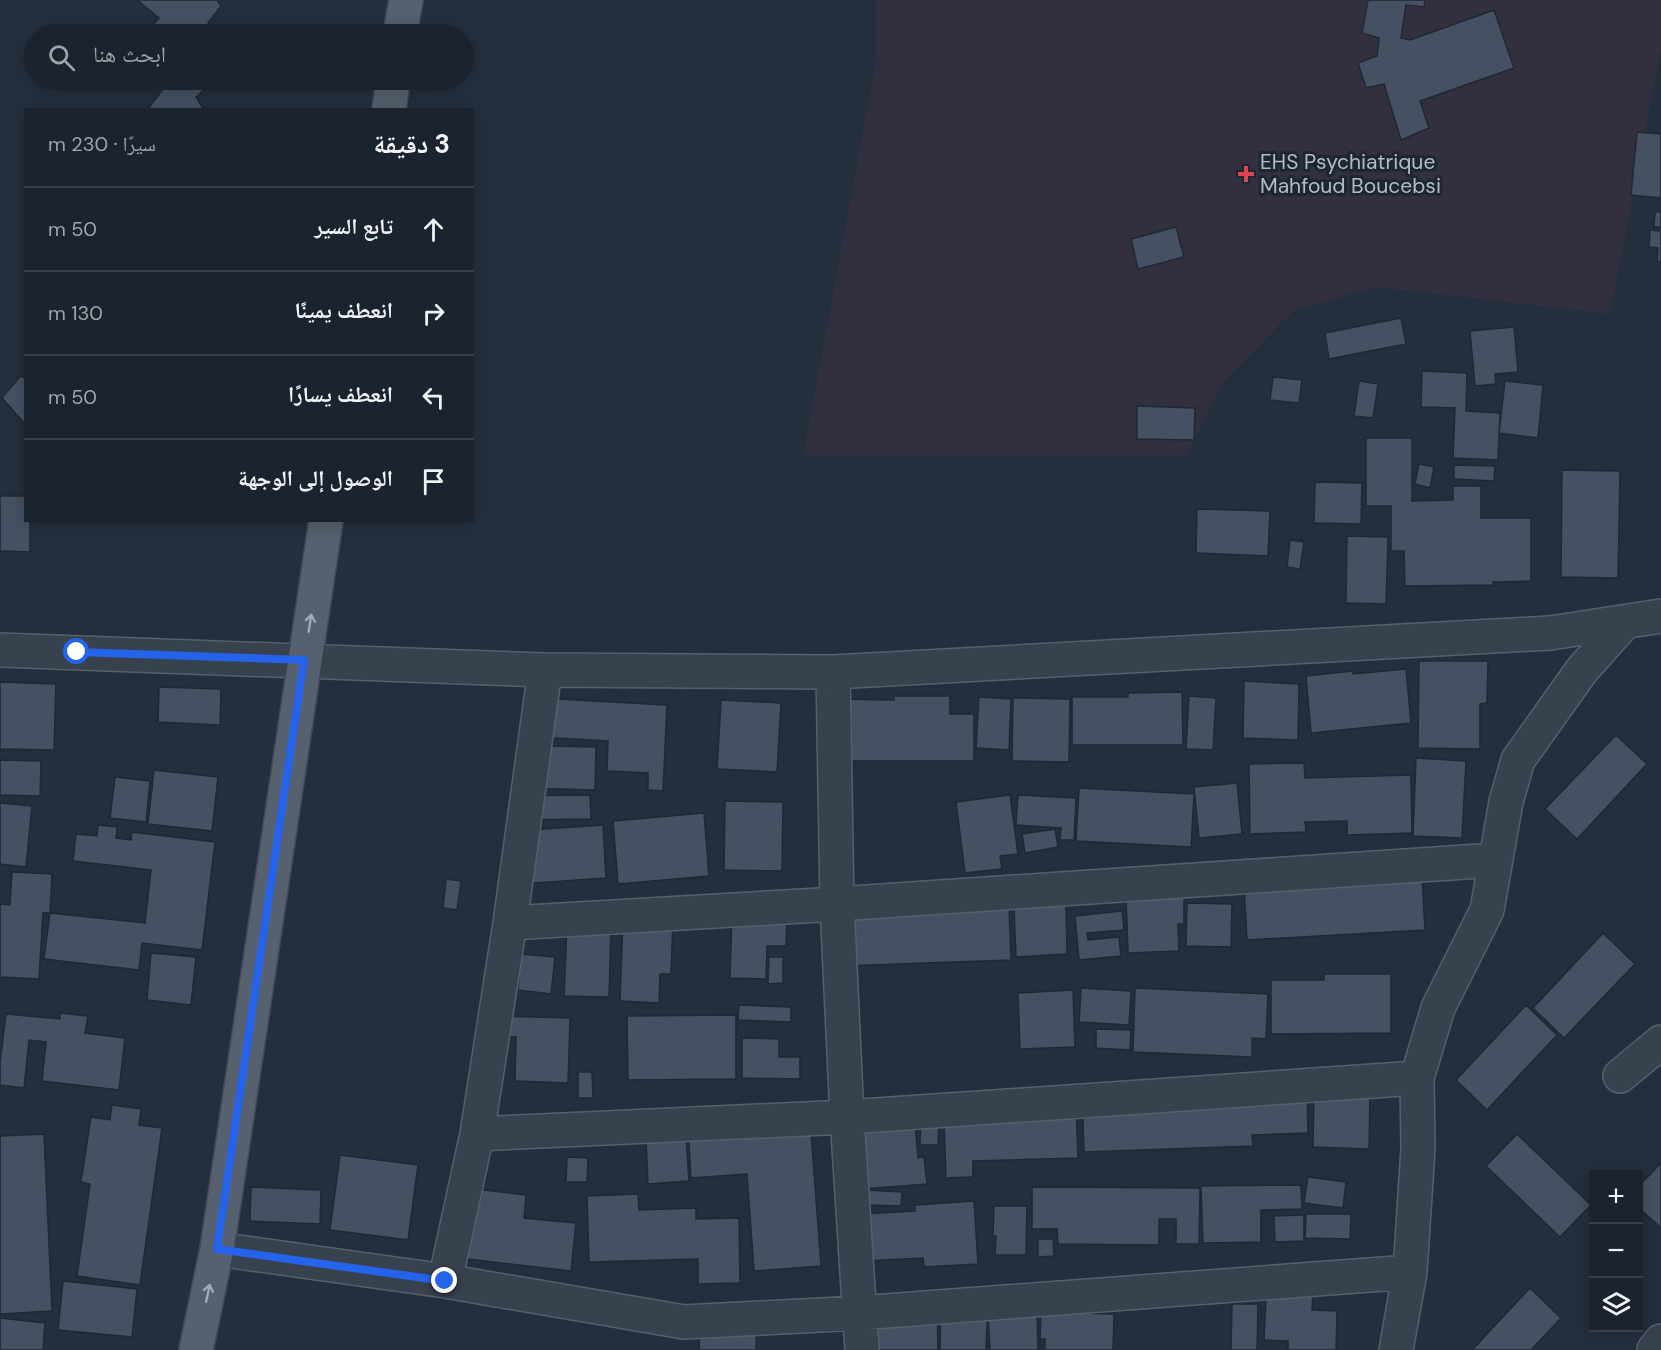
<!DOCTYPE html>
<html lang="ar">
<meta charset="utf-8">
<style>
body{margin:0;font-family:"DM Sans","Noto Naskh Arabic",sans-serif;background:#242b36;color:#f1f3f6;direction:rtl}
.controls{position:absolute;right:18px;bottom:18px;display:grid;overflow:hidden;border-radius:0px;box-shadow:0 3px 15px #0003}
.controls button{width:54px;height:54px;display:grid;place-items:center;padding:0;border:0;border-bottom:2px solid #39404a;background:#1b232e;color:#f1f3f6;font:30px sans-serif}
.stop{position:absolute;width:18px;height:18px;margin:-14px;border:4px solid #2563eb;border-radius:50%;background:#fff}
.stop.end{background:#2563eb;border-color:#fff;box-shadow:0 2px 6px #0008}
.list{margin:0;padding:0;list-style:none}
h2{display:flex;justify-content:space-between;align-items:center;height:78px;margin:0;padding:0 24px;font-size:26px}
h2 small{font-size:20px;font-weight:400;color:#a0a4aa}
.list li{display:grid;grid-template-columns:39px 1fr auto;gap:18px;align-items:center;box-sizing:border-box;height:84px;padding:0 24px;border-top:2px solid #39404a}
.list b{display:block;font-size:22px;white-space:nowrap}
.list em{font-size:20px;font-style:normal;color:#a0a4aa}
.icon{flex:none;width:33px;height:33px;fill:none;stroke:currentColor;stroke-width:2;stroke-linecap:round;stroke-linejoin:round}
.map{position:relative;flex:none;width:1661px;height:1350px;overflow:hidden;direction:ltr}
.search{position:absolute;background:#1b232e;box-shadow:0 3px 15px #0003;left:24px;top:24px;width:450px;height:66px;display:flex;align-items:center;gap:15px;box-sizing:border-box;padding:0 21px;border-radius:33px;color:#a0a4aa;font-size:22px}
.panel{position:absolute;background:#1b232e;box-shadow:0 3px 15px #0003;left:24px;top:108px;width:450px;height:414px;border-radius:0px;direction:rtl}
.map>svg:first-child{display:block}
.medical{fill:#32303f}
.building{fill:#455162;stroke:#1f2835;stroke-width:1.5}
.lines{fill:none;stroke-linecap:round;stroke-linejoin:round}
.minor-casing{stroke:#565f6c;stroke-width:36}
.major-casing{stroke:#414a57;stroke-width:36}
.minor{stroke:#38414e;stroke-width:33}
.major{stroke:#56606e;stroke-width:33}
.oneway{stroke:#a1aab7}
.route{stroke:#2563eb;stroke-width:8}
.health-dot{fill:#e0444e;stroke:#1d2633;stroke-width:2}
.labels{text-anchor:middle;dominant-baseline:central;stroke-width:6;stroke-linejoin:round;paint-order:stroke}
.poi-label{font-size:21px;fill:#b4bcc9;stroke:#1d2633;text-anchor:start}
</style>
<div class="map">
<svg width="1661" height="1350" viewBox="0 0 1661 1350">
<rect width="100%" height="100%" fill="#242f3e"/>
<path class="medical" d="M876,0H1661V49L1610,314L1377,287L1294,310L1222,383L1186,456H803L876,61Z"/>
<path class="building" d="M137,0H217L221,6L208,23L221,34H145L159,18Z
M1368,0H1425L1424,7L1406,5L1401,38L1410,40L1494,10L1514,68L1420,101L1429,128L1401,140L1384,84L1366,88L1358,63L1377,56L1379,38L1362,33Z
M155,80H215L196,97L204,110H147L164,88Z
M1637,132L1661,134V198L1631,195Z
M1655,212H1661V227H1654Z
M1176,227L1184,257L1138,269L1131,239Z
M1650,230L1661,231V262L1657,261L1658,248L1649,247Z
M1401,318L1406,344L1329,359L1325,333Z
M1514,327L1518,372L1495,374L1496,384L1475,386L1470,331Z
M1422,371L1467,373L1466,411L1500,413L1498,460L1453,458L1455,408L1421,407Z
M21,375L26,380V425L2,398Z
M1273,377L1302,380L1299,403L1270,400Z
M1359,381L1378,384L1373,418L1354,416Z
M1505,381L1543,385L1538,438L1499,433Z
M1137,406L1195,408L1194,440L1137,439Z
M1366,438H1412V501L1453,500V486H1481V518H1531V581L1493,582L1494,585L1405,586L1404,551H1391V506H1366Z
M1419,464L1434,467L1430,488L1415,484Z
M1454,465L1495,466L1494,481L1454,479Z
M1562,470L1620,471L1618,578L1561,577Z
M1315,482L1362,483L1361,524L1314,523Z
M0,496H26V520H30V552L0,551Z
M1197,509L1270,511L1268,556L1196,553Z
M1347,536L1388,537L1386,604L1346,603Z
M1290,540L1304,542L1300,569L1287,567Z
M1419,661H1488L1487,703L1480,704V749L1418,748Z
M1406,669L1411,723L1311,733L1306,676L1353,671V674Z
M1244,681L1299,684L1298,740L1243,738Z
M0,682L56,684L54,750L0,749Z
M159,687L221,689L220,725L158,722Z
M1182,692L1183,745H1072V697H1128V693Z
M894,696H950V714H974V761H828V699L894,700Z
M1189,696L1216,698L1213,750L1186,749Z
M979,697L1011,699L1009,750L976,748Z
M539,698L667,705L663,791L648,790V773L607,771L608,741L538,737Z
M1013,698L1070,699L1069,762L1012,761Z
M721,700L781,703L777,772L717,769Z
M1616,735L1647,764L1577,839L1545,809Z
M547,746L596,747L595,790L526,788Z
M1416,758L1466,761L1462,838L1413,836Z
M0,760L41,761L40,796L0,795Z
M1304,763L1305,778L1411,775L1412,833L1347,835V821L1305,822L1306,832L1250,834L1249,764Z
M154,770L218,777L212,831L148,824Z
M115,777L150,781L146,822L110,818Z
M1237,783L1242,834L1199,838L1194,787Z
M1079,788L1194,794L1191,847L1076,841Z
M590,795L591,819L521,820L520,796Z
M1010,795L1018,854L1000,856L1002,869L965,873L956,802Z
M1018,795L1076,798L1074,840H1060L1061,828L1016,825Z
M725,801L783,802L782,871L724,870Z
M0,803L32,806L26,867L0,864Z
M704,813L709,876L618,884L613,821Z
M98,825L117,827L116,838L131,840L132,832L215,842L202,950L142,943L139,970L44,959L50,913L145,923L151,870L73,861L76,834L97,836Z
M603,825L606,878L520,884L516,831Z
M1055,829L1058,847L1025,853L1022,834Z
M12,872L52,874L50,913H43L39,979L0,977V904L10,905Z
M1422,877L1425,930L1247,940L1244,885Z
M446,879L461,881L457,910L443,908Z
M1184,892V924H1178L1179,951L1128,953L1126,894Z
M1187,903L1232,904L1231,947L1186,946Z
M1066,905L1067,954L1016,957L1014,908Z
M1009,907L1011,960L842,966L840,914Z
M1122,911L1124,930L1087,933L1088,940L1119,937L1121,956L1079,960L1075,916Z
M732,912L787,914L786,946H767L766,979L730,978Z
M623,917L673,920L671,974H660L659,1003L620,1001Z
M567,925L611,927L609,997L564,996Z
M1603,933L1635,964L1564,1038L1533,1008Z
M151,953L196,957L191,1005L147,1000Z
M521,954L555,957L551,994L518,990Z
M769,957H783V983L768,984Z
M1324,974H1391V1033L1271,1034V980H1324Z
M1081,988L1131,991L1129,1025L1079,1022Z
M1135,988L1268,994L1266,1039L1252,1038V1057L1133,1052Z
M1073,990L1075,1047L1020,1049L1018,993Z
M739,1005L791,1007V1022L738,1020Z
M1526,1005L1557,1035L1487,1110L1456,1080Z
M60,1013L88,1016L85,1033L125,1038L119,1090L42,1081L46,1042L29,1040L24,1088L0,1085V1063L6,1014L60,1019Z
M736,1015V1079L628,1080L627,1016Z
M500,1016L570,1018L568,1083L515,1081L516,1037L500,1036Z
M1096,1029L1131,1030L1130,1050L1096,1048Z
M742,1038L779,1039V1057H800V1079L742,1078Z
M578,1072H592L593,1098H578Z
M1307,1088L1308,1133L1252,1135L1253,1146L1084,1152L1082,1096Z
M1314,1088L1370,1090L1369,1149L1313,1147Z
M1076,1104L1078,1158L973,1161V1177L946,1178L944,1120Z
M112,1105L141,1109L139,1125L162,1128L140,1285L77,1276L90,1184L81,1182L91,1117L110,1120Z
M921,1116H939L938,1145H920Z
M810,1118L821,1266L754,1271L747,1174L691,1178L688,1127Z
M915,1124L918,1158L924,1157L927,1184L862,1189L856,1130Z
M44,1134L52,1311L0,1314V1136Z
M1517,1134L1591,1205L1560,1237L1486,1166Z
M686,1137L689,1181L648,1184L646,1139Z
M340,1155L418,1165L408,1240L330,1230Z
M567,1157L588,1158L587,1182H566Z
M1661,1163V1226L1660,1227L1638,1207V1187Z
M1308,1177L1346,1182L1343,1208L1304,1203Z
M1301,1185L1302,1209L1261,1210V1242L1203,1243L1201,1186Z
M251,1187L321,1190L320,1224L250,1221Z
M458,1187L526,1195L524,1218L576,1223L571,1271L451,1257Z
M1032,1187L1200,1188L1199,1244H1176V1219H1159V1245L1058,1244L1057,1229H1032Z
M866,1190L902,1192L901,1206L866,1205Z
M638,1194L639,1210L696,1208V1219L739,1218L740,1283L698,1284V1259L589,1262L587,1196Z
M974,1201L978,1264L924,1267L923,1258L865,1261L862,1214L915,1211V1205Z
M994,1206H1027L1026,1255H995L996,1236H993Z
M1306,1214H1351L1350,1239L1305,1238Z
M1304,1215V1241L1275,1242L1274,1216Z
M1038,1239H1053L1054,1256L1038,1257Z
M63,1281L137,1289L132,1337L58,1330Z
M1530,1288L1561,1318L1531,1350H1472Z
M1284,1292H1313L1312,1310L1337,1311L1336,1350H1288V1341L1264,1340L1266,1298H1284Z
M941,1297L988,1299L986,1350H940Z
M1232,1304H1258L1257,1350H1231Z
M937,1308L938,1350H870L869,1310Z
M1037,1312L1038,1350H990L988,1313Z
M1041,1312L1114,1314L1113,1350H1045V1339H1040Z
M0,1318L45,1323L43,1350H0Z
M757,1321L756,1350H699L700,1331Z"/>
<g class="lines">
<g class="minor-casing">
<path id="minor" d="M0,650L545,670L833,672L1550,633L1661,616
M833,672L837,904L847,1117L862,1350
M510,923L837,904L1495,860
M1620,1076L1661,1042
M477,1134L847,1117L1417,1078
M217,1249L445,1281L684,1322L859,1313L1410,1272
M445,1281L477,1134L510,923L545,670
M1396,1350L1410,1272L1418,1149L1417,1078L1438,1008L1487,910L1506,802L1518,760L1582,670L1625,622
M1654,1350L1661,1341"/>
</g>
<g class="major-casing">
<path id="major" d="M400,34L406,0
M389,110L393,80
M196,1350L217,1249L326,520"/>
</g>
<use href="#minor" class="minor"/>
<use href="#major" class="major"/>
</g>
<defs><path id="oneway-shaft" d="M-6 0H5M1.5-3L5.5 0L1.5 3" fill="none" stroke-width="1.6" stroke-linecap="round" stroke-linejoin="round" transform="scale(1.5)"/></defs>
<g class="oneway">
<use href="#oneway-shaft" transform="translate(310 623) rotate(-81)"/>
<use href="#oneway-shaft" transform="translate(208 1293) rotate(-78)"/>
</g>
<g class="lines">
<path class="route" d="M77,652L304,660L217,1249L445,1281"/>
</g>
<path class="health-dot" d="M1243 165h6v6h6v6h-6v6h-6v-6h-6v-6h6z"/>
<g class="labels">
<g class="poi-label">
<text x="1260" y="162">EHS Psychiatrique<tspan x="1260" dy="24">Mahfoud Boucebsi</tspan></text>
</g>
</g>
</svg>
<div class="controls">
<button>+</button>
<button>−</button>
<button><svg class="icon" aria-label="layers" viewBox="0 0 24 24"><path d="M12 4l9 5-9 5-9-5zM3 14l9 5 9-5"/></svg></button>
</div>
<div class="stop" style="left:77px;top:652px"></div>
<div class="stop end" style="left:445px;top:1281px"></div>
<div class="search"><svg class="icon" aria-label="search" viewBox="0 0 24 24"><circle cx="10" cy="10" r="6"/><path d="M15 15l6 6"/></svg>ابحث هنا</div>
<section class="panel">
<h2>3 دقيقة<small>سيرًا · 230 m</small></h2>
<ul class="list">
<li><svg class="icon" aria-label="ahead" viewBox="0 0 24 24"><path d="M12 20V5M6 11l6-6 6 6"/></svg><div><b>تابع السير</b></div><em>50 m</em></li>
<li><svg class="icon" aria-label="right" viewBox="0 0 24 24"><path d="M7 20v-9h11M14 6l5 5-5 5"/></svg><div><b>انعطف يمينًا</b></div><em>130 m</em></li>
<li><svg class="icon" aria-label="left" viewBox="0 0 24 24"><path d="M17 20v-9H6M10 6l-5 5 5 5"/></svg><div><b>انعطف يسارًا</b></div><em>50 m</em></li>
<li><svg class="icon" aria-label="arrive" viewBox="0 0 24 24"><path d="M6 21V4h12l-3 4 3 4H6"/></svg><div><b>الوصول إلى الوجهة</b></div></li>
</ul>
</section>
</div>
